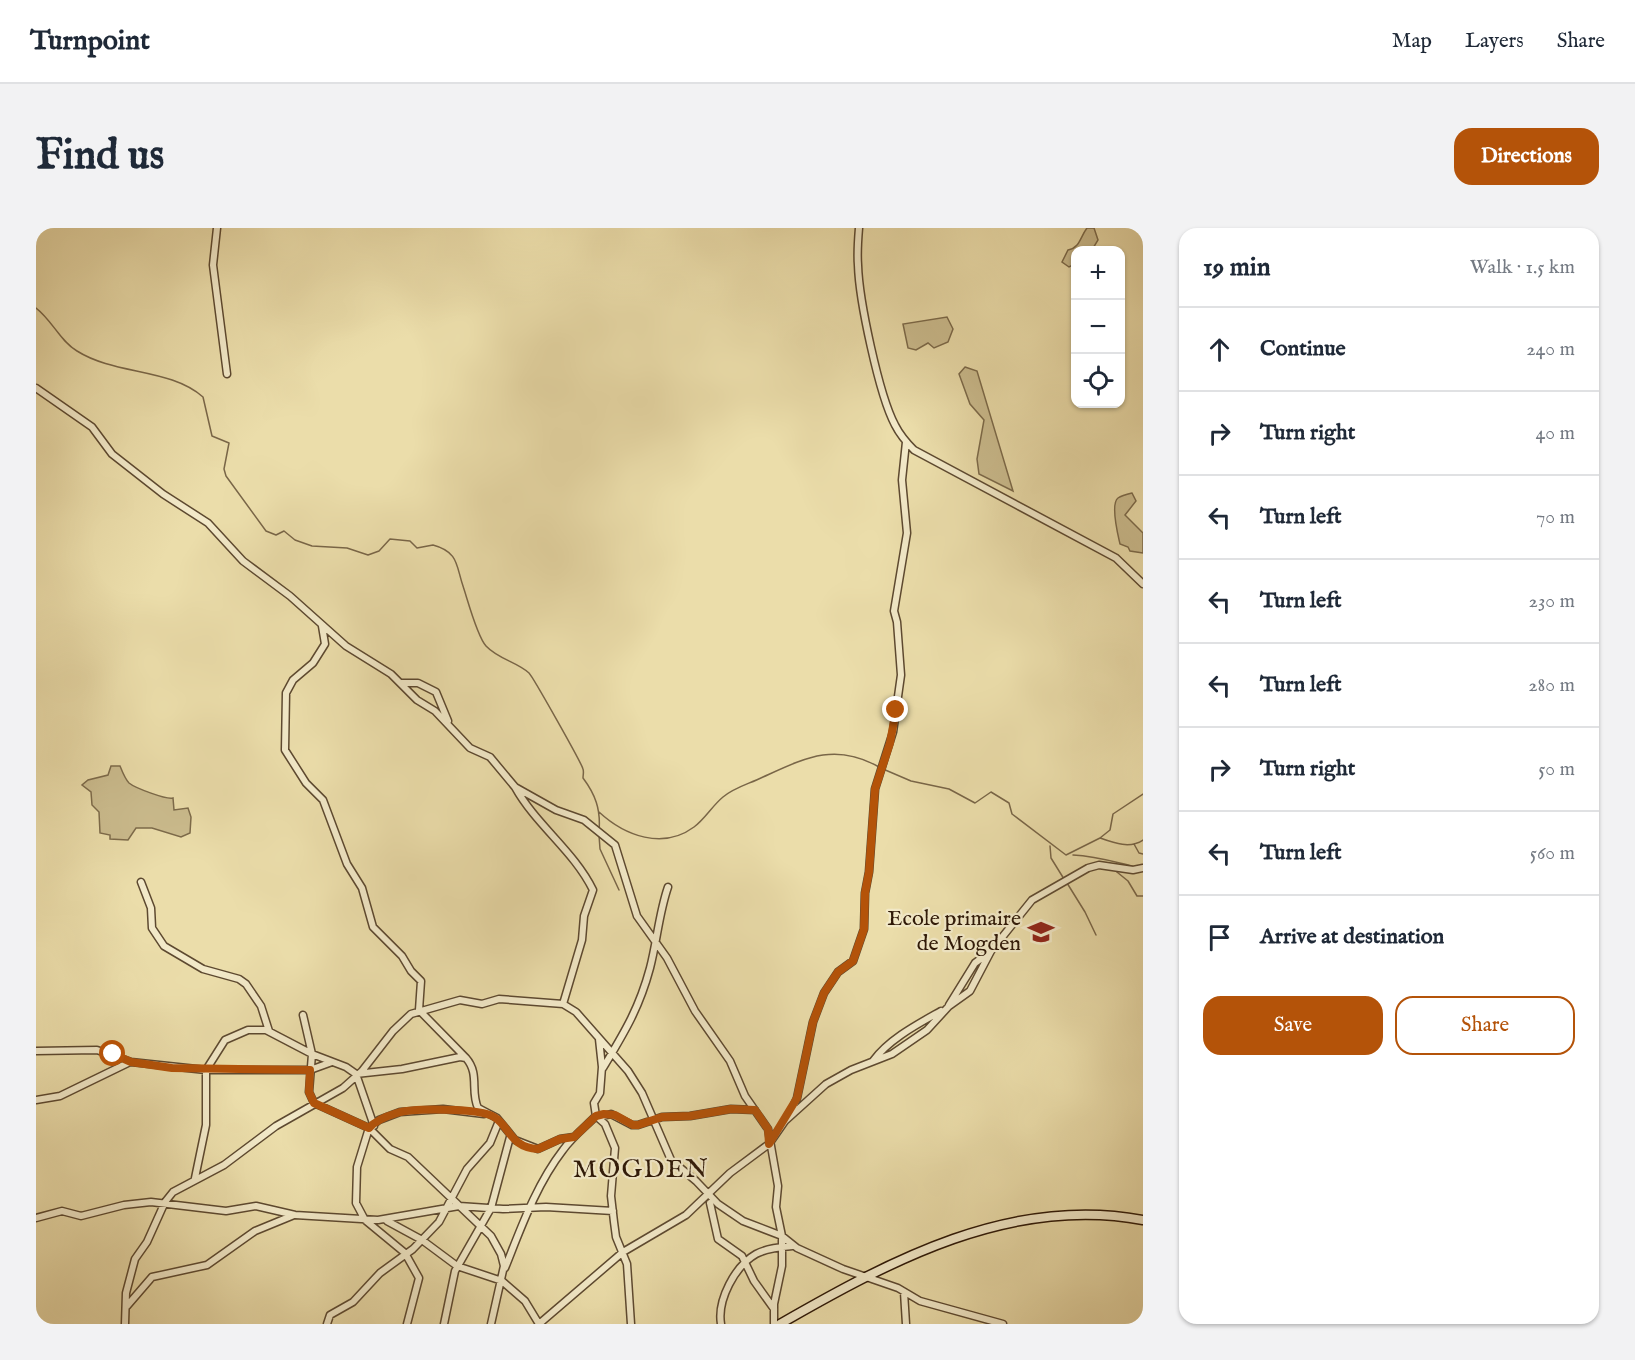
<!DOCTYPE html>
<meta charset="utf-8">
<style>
body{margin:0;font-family:"IM FELL English",serif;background:#f2f2f3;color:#1f2937}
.controls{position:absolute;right:18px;top:18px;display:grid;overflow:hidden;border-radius:12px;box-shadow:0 2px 4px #0004}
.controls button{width:54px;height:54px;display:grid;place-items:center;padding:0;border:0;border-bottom:2px solid #e0e1e3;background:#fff;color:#1f2937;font:30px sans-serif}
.stop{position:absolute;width:18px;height:18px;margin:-14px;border:4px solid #b45309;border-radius:50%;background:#fff}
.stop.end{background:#b45309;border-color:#fff;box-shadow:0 2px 6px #0008}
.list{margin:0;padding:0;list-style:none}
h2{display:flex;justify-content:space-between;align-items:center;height:78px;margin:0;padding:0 24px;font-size:26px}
h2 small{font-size:20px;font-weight:400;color:#747a83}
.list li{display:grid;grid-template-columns:39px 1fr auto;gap:18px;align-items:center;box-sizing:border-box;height:84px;padding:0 24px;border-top:2px solid #e0e1e3}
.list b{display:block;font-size:22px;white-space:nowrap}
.list em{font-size:20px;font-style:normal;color:#747a83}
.actions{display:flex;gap:12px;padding:18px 24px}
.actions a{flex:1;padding:14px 0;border:2px solid #b45309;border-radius:18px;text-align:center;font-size:21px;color:#b45309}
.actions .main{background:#b45309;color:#fff}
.icon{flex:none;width:33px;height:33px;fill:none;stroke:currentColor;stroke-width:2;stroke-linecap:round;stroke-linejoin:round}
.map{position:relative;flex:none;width:1107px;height:1096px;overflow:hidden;border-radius:18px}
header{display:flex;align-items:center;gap:36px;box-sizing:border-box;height:84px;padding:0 30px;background:#fff;border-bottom:2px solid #e0e1e3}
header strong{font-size:28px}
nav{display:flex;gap:33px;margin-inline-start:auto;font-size:21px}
.intro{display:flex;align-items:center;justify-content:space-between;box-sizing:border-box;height:144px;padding:0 36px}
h1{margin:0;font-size:42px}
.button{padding:15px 27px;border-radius:18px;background:#b45309;color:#fff;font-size:21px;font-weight:700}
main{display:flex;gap:36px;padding:0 36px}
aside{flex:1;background:#fff;border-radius:18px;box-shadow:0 2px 4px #0004}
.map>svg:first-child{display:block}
.green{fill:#cbbc8e;stroke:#7c6a4a;stroke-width:1.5}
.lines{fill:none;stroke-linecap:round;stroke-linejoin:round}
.stream{stroke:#796648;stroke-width:1.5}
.street-casing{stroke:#5d4930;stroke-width:9}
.secondary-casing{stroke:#2e1807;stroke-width:11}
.street{stroke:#f2e9c8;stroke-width:6}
.secondary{stroke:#f2e9c8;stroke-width:8}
.route{stroke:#b45309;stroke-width:8}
.labels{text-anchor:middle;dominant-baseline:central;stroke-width:4.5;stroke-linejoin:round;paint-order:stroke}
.poi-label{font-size:22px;fill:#2e1807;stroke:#f2e9c8;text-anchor:end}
.quarter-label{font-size:26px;letter-spacing:1.5px;fill:#2e1807;stroke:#f2e9c8}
</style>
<header>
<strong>Turnpoint</strong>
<nav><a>Map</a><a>Layers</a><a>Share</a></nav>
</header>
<div class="intro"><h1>Find us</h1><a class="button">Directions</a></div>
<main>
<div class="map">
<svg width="1107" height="1096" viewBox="0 0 1107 1096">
<rect width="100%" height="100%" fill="#ebddaa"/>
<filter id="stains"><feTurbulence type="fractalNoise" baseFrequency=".00333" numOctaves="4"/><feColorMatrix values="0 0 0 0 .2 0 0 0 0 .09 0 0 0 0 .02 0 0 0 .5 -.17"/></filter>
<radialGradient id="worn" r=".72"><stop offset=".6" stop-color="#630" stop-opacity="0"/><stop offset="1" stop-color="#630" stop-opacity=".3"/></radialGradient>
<path class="green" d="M1051,0H1058L1062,12L1056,22H1040L1039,36L1033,39L1026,34L1032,22C1044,20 1044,9 1051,0Z
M911,89L917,101L912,114L898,120L892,115L880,122L872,120L867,96Z
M929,139L941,143L977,263L943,246L941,231L948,192L934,176L923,146Z
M1096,265L1100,273L1089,287L1107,305V325L1094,323L1092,319L1084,316C1082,307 1074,276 1082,270C1085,268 1092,266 1096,265Z
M75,538H84C86,543 89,551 93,555C99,560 131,572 137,570L138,582L152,580L155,589L154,605L145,609L116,600H100L92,612L74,611V607L64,605L63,584L56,577L55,564L46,557L52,552L72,547Z"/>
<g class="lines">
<path class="stream" d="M0,80C16,92 24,113 41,123C79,147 134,140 167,169L176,208L193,215L188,241L190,248L230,303L240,307L248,303L259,312L276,318L311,320L332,327L343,323L354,311L374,313L381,320L397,317C423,324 420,338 427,358C432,373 441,408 450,418C462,431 481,434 493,445C497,449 545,534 547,541C548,544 547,547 547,550C559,566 565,581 563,603
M847,541L875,553L913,561L939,575L955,564L973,575L976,586L1030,627L1064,610C1078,615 1094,621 1107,612
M563,584C589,608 627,622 658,599C669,591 676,578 687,569C699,559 713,556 727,549C769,530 799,514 843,539
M563,607L564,621L583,662
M1064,610L1074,602L1077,586L1107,566
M1098,616L1103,625L1107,626
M1014,618L1015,630L1028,651
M1037,627C1059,628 1075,633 1096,638
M1076,640L1092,653L1101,668H1107
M1031,655L1049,684L1060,707"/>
<g class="street-casing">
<path id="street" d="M181,0L177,37L191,146
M823,0C822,12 821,25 822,37C823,72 843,167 859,197C864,207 871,215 878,222L1080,330L1107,356
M0,160L56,199L76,226L127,266L172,295L207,333L254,368L310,418L355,446L381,472L399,483L434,520L454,529L479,559L520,582L548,592L579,617L601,688L631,730L659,783L694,833L709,868L732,901L742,958L740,979L746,1008V1038L738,1076V1096
M286,398L289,416L277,435L257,452L250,465L249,522L270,555L287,572L311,636L326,660L337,699L366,728L375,743L385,753L383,782L430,830
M365,455H382L400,464L412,493
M479,559C500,597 538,623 557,662L548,688L546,712L527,776
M105,654L115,680L116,700L128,718L167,741L203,751L210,756L225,778L233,803
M913,777L939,735L954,724
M267,787L276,826L273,864L278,875L333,900L354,921L372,929L455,1008L465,1026L468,1038L455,1096
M0,823L61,822L95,834L170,842H274L296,834
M837,833C853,811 882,796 905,783
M567,840C588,805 603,781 614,740C621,713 623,685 632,659
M0,872L24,868L94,834
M754,886L761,870L777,794L788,765L802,744L817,733L828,701L829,665L833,644L839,561L857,504L865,447L861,394L858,383L871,305L866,252L870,214
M560,888L569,896L579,920L575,968L578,994L580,1009L591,1036L595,1096
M563,889L575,886L596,897H602L626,889L654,888L695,881L719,882
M338,898L320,846L366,841L424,829L430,830C444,846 434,863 442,880L461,890L479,912L502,921L524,911L538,909
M159,950L170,897V842L189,812L212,802H230L276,826L310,839L320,846
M674,975L682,1011L706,1028L718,1053L738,1081
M0,990L26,983L45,988L88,977L115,974L190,983L220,978L259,987L342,992L423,978L467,981L510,979L577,983
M351,993L386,1012L421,1038L466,1053L489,1073L503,1096
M469,1040C485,1000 500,957 527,922C536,909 549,899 560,888L558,875L564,865L566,839L563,811
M868,1064L870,1096
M91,1078L116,1049L171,1037L219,1003L258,987
M89,1096L90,1065L99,1031L111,1014L129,974L137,964L188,937L240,898L307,860L326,843L357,803L375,786L424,772L446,776L463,771L527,776L540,784L592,843L606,865L635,932L660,953L682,976L707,993L746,1008L761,1020L807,1041L862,1060L884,1073L967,1096
M291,1096L294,1087L317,1074L344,1045L377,1021L403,994L431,941L454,915L463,893
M371,1096L383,1050L369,1025L329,992L320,975L321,939L333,900L343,892L364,884L407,881L448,886
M408,1096L419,1043L455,980L474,909
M503,1096L587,1024L650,987L694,945L733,916L749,893L790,856L815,842L856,826L891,802L913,778L934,763L955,723L996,672L1052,640L1063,637L1097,642L1107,640
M685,1096C681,1072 699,1038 720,1026C731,1020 746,1019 758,1018"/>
</g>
<g class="secondary-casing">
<path id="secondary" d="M744,1096C854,1033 975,967 1107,992"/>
</g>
<use href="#street" class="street"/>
<use href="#secondary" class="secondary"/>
</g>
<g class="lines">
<path class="route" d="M77,826L95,834L136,840L274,842L273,864L278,875L333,900C340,892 351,888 361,885C377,880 444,880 458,889C474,898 473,919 502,921L524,911L538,909L560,888L568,886L579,887L597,897H602L626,889L654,888L695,881L719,882L732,901L733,916L761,870L777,794L788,765L802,744L817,733L828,701L829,665L833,644L839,561L854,515L860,482"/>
</g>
<defs>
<g id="school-bare" transform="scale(2.07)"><path d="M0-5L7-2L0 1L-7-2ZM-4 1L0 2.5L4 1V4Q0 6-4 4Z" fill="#8f2418" stroke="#f2e9c8" stroke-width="2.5" paint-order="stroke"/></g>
</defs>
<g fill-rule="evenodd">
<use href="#school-bare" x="1005" y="704"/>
</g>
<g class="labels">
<g class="poi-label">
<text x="985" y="691">Ecole primaire<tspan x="985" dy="25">de Mogden</tspan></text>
</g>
<g class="quarter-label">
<text x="605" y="941">MOGDEN</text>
</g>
</g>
<rect width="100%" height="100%" filter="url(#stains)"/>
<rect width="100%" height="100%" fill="url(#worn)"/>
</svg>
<div class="controls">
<button>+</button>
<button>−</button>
<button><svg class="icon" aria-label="locate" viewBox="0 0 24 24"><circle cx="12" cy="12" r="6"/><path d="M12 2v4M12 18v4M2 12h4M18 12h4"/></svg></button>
</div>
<div class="stop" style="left:77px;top:826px"></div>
<div class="stop end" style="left:860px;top:482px"></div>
</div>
<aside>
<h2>19 min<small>Walk · 1.5 km</small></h2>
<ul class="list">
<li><svg class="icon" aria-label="ahead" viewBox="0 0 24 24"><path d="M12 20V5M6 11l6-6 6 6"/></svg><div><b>Continue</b></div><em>240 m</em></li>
<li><svg class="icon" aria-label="right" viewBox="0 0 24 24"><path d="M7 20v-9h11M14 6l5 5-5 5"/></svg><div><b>Turn right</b></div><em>40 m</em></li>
<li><svg class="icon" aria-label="left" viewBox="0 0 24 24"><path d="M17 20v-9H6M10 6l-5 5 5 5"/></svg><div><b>Turn left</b></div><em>70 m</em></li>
<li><svg class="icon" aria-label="left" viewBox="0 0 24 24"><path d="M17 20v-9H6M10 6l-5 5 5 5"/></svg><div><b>Turn left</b></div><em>230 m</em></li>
<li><svg class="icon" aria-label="left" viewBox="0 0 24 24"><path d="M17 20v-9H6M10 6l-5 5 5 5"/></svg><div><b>Turn left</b></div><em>280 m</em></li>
<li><svg class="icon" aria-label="right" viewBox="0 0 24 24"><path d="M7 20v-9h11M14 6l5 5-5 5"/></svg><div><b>Turn right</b></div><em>50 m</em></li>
<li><svg class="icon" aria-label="left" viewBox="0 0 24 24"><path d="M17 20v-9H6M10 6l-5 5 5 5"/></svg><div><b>Turn left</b></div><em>560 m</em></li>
<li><svg class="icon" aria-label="arrive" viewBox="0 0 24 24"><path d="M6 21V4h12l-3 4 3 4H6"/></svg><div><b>Arrive at destination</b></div></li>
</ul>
<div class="actions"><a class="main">Save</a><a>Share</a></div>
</aside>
</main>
